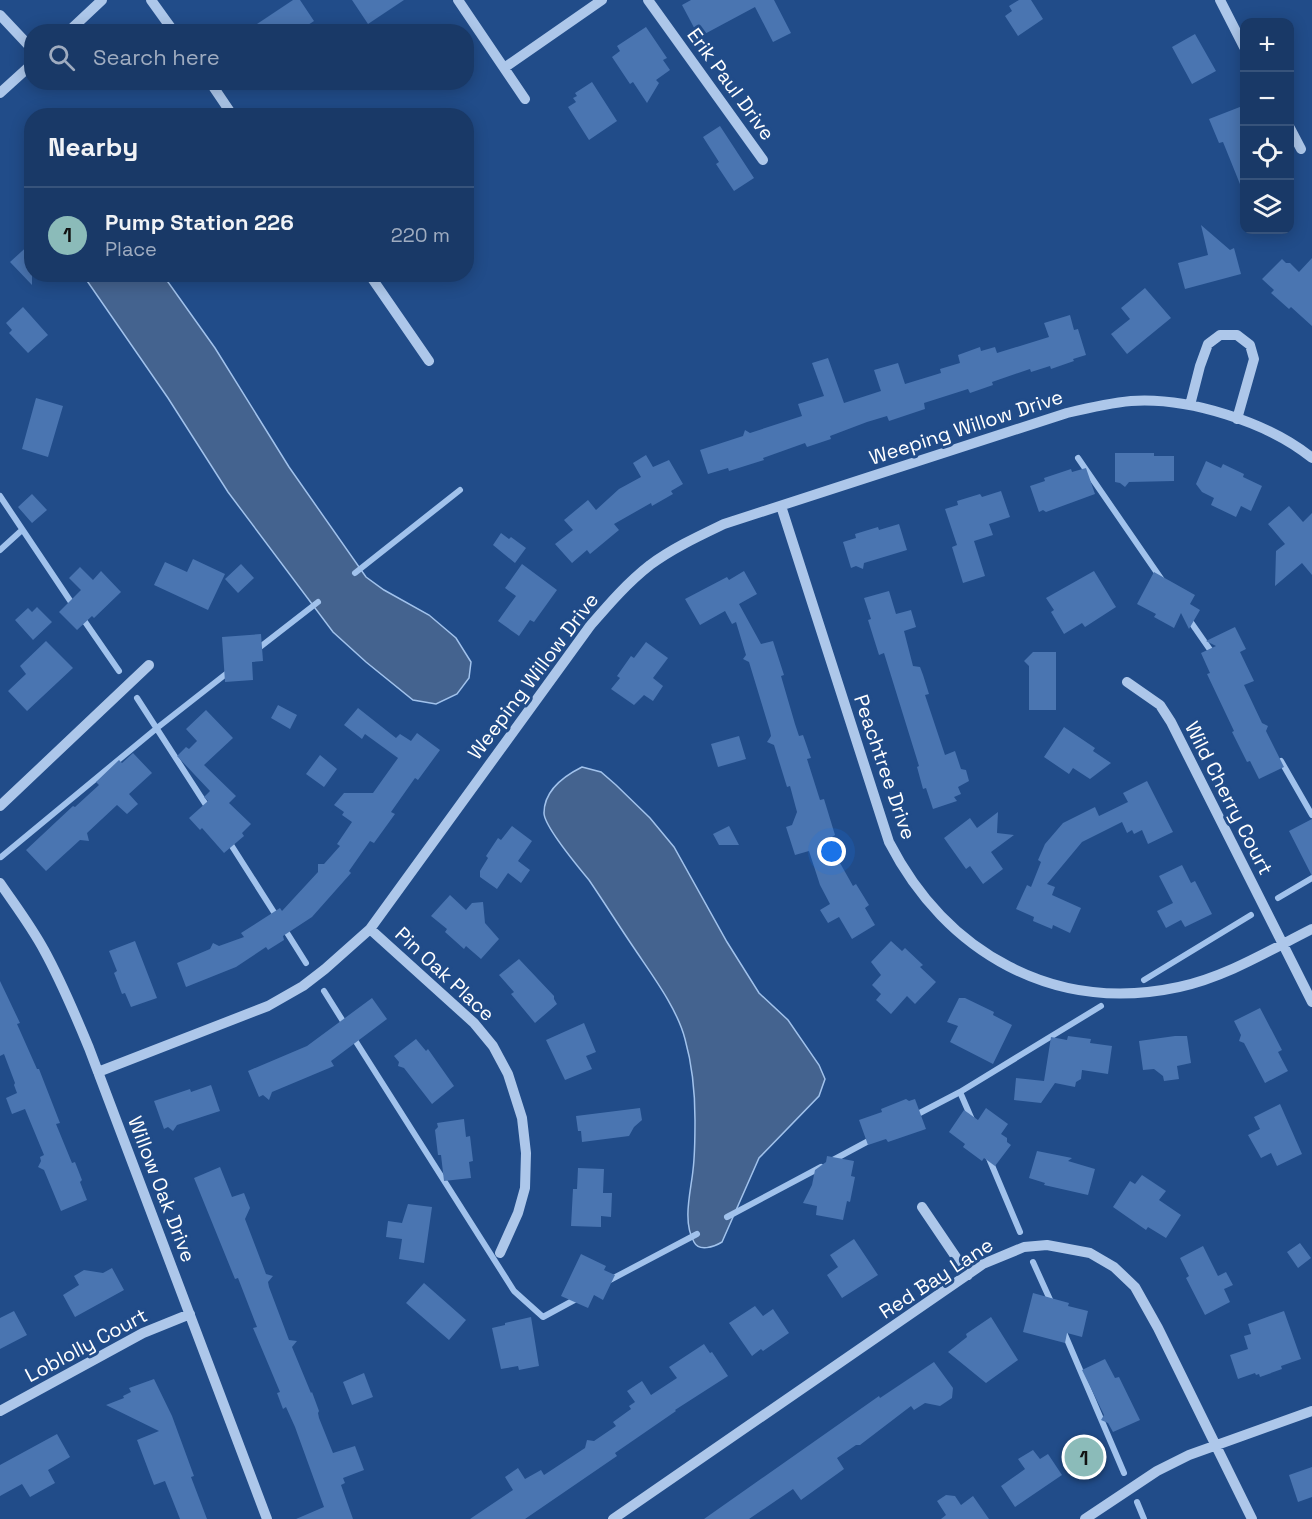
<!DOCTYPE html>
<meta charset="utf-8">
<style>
body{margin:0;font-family:"Space Grotesk",sans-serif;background:#264470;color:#f1f3f6}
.controls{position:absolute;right:18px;top:18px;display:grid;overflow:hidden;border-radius:12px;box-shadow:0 3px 15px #0003}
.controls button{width:54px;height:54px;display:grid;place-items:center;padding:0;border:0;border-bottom:2px solid #37537b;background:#193967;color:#f1f3f6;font:30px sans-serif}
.you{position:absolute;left:832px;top:852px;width:21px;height:21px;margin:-15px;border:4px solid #fff;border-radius:50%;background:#1a73e8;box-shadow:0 0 0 9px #1a73e833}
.badge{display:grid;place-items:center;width:39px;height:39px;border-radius:50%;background:#8bbbb9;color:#111;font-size:20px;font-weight:700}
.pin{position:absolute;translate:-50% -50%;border:3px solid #fff;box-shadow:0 2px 6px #0006}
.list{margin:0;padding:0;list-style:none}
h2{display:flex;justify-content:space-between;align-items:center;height:78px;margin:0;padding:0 24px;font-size:26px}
h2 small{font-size:20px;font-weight:400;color:#9facc0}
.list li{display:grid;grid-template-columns:39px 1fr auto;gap:18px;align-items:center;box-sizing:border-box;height:96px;padding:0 24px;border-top:2px solid #37537b}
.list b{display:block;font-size:22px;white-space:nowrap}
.list p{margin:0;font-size:20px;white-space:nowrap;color:#9facc0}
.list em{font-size:20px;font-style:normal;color:#9facc0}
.icon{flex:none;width:33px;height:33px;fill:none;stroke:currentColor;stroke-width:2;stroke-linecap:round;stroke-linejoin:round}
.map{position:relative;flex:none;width:1312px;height:1519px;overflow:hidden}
.search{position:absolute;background:#193967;box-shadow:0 3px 15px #0003;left:24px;top:24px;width:450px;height:66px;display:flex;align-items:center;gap:15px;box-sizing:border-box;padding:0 21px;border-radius:24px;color:#9facc0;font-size:22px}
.panel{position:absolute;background:#193967;box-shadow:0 3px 15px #0003;left:24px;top:108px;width:450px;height:174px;border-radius:24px}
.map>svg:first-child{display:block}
.water{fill:#44638f;stroke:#a1c2ec;stroke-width:1.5}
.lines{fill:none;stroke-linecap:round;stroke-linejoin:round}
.stream{stroke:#a1c2ec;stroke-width:6}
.building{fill:#4a75b1}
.minor{stroke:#adc7ea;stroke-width:10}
.labels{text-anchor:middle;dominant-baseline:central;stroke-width:6;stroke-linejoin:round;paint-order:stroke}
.street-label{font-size:20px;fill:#fff;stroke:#214c89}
</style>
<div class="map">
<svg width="1312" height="1519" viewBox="0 0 1312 1519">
<rect width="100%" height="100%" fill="#214c89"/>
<path class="water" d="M83,275H163L215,348L289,467L366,577L384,590L429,615L456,638L471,662L469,678L457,694L436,704L413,700L366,662L333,632L228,492L168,398Z
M582,767L601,772L616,785L650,818L674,847L727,942L759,993L788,1020L819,1065L825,1079L819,1096L759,1158L722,1242C714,1247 699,1252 694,1242C682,1221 691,1191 693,1170C695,1154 695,1136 695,1120C695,1094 692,1064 685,1039C677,1008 652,975 634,948C619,926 604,902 589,880C579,868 544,826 544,813C544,790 564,776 582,767Z"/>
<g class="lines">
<path class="stream" d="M1078,458L1162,580
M0,496L75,608
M0,550L22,530
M355,573L460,490
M81,616L119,671
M1188,618L1213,654
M255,651L318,602
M137,698L208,808
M1281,761L1312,815
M228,840L277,917
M1,857L157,728L231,670
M1278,898L1312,878
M284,928L306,963
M1144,980L1251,915
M324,991L346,1026
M353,1037L514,1291L543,1317L578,1298
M960,1092L973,1122
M914,1116L960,1092L1101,1006
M988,1156L1020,1232
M833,1160L874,1138
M727,1217L821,1167
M1033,1262L1052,1304
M608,1281L697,1234
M1063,1330L1124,1473
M1137,1502L1144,1519"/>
</g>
<path class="building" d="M293,0H300L314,21L305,27L306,32H245Z
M352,0H404L368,24Z
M691,0H774L791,33L773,42L755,7L699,37L682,5Z
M1019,0H1031L1043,19L1018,36L1005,16L1012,11L1009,6Z
M646,27L667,58L663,60L670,70L656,80L659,83L647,103L633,82L630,84L612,57L620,51L617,46Z
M1195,34L1216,71L1192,84L1172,47Z
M592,82L617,121L589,140L568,107L576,102L573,98L577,96L575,93Z
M1245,105V194H1244L1223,142L1219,143L1209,119Z
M720,126L754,178L734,191L716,164L719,162L703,137Z
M1201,225L1230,250L1234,248L1241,274L1185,289L1178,263L1208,255Z
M32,242V285L10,262Z
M1312,258V326L1291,307L1289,309L1271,293L1274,290L1262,279L1282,259L1286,263H1290L1299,272Z
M1145,288L1171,318L1127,354L1111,334L1130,319L1121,308Z
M23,307L48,335L28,353L9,333L12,330L6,323Z
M1070,315L1074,330L1078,329L1086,355L1073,359L1074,361L1051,369L1050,366L1031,372L1030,369L992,382L993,385L970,393L968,389L924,403L925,409L889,421L887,416L867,422L830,436L831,439L807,447L805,443L763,458L764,460L729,471L728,468L708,474L700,450L743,436L745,430L750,433L802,416L798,404L824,396L812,363L828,358L844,403L881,391L874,370L898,363L905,384L941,373L940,369L960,363L958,355L980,347L981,351L995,347L997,353L1049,337L1044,323Z
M36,398L63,406L48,457L22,449Z
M1115,453H1154V456H1174V481L1129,482L1125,487L1120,483L1115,482Z
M646,455L653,467L669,460L683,484L671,491L673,494L652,506L651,503L614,524L619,530L590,554L587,550L572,563L555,544L573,530L564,520L588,500L596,510L619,489L641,477L633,463Z
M1206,461L1221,468L1223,464L1244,474L1243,477L1262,486L1251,511L1241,506L1236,517L1211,505L1214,498L1202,492L1196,484Z
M1086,468L1095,494L1046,512L1043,510L1039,512L1030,486L1045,481L1044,478L1071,469L1072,472Z
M1001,491L1010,517L989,524L993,535L974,541L985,576L963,583L952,547L957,545L945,509L958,505L957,501L980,494L982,497Z
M32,494L47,510L32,523L18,507Z
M1289,506L1303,522L1312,513V575L1302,563L1275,586L1276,551L1285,544L1268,524Z
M899,524L907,550L864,563L863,569L856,566L851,568L843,542L856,538L855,534L878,527L879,530Z
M501,533L509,539L511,537L526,548L515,563L493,545Z
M193,559L225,574L208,610L154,585L165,562L187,572Z
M241,564L254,578L238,593L225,579Z
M522,564L557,590L534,622L530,620L519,636L498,621L516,596L505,588Z
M80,567L93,580L101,571L121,592L94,618L92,616L77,630L59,612L81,590L69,578Z
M744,571L757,594L739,604L761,644L773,641L784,675L781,676L795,724L799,736L803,735L811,758L807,759L820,800L824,799L835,835L832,837L840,863L853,886L856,884L869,905L865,908L875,925L852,939L839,917L828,923L820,910L830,904L820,885L809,851L795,855L786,827L792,825L797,812L790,786L787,787L774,745L767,742L771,736L770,731L749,662L743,659L746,655L736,622L732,624L725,611L700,625L685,599L727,577L729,580Z
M1094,571L1116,607L1085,627L1082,623L1064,634L1051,612L1054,610L1046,598Z
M1154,572L1195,595L1190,604L1200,610L1189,629L1181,613L1174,628L1154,617L1156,614L1137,604Z
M889,591L896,614L911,610L916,627L904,631L913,666L920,667L923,675L929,694L925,695L945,755L955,751L961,769L966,770L969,781L958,787L961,794L954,797L957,801L933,809L926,788L923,789L917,767L919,766L884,653L879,655L868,620L871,619L864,598Z
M37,607L52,622L33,640L15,620L28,608L32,612Z
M1235,627L1246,649L1240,652L1254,681L1244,685L1262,723L1268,726L1266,731L1284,767L1259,779L1250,761L1247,762L1232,732L1234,731L1207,674L1210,673L1201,653L1216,646L1206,641Z
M261,634L263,661L252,662L253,680L225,682L222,637Z
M46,641L73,668L27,711L8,691L26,674L20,666Z
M646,642L668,658L653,678L663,686L653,701L644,695L634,705L611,689L620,678L617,676L631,656L634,658Z
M1033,652H1056V710H1029V666L1024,661Z
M278,705L297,715L290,729L271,718Z
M358,708L396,738L400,734L411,741L417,733L440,750L418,780L415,778L391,812L395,814L374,843L370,841L349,871L351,873L312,917L283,936L284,940L268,950L266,947L236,967L186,987L177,963L210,949L213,943L219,946L244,937L241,933L280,908L282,911L318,872V864H324L340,846L337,844L352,822L342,815L344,812L334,805L344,793H373L398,758L365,734L362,739L344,725Z
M206,710L233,738L204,765L236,796L229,803L251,824L242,833L244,836L224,853L202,828L200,830L189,818L208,801L204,797L210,791L177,756L186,747L189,749L197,741L186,729Z
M1064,727L1095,748L1093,751L1111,763L1090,779L1073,768L1069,774L1044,757Z
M739,736L746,759L718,767L711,744Z
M133,753L152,773L129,794L138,804L127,814L117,805L87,833L89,841L80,840L46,871L26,850L73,806L75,807L99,785L96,782L119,760L122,763Z
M320,755L337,769L324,787L306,774Z
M1147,781L1173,832L1148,844L1142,830L1134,834L1132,830L1127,833L1122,822L1082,842L1047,884L1055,887L1052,895L1081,908L1070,933L1053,925L1052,929L1033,921L1034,917L1016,909L1027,885L1031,887L1041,862L1038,860L1045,844L1063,823L1095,807L1099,816L1128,802L1123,793Z
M998,812L997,833L1014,835L991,852L1003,869L983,884L970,866L966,869L944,838L970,818L977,828Z
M1312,819V876L1289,831Z
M512,826L532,841L518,861L530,870L521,883L508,873L497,889L480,877V871L488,858L486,856L498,838L501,840Z
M729,826L739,845H719L713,834Z
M1182,865L1191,883L1195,881L1212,914L1185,927L1181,920L1166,928L1157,911L1173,903L1159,876Z
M450,895L466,910L472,903L483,902L485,923L499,939L481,959L466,946L464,949L445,932L447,929L431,916Z
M135,941L157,998L131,1007L125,993L122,994L114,973L117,971L109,951Z
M891,941L902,951L905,948L923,965L920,967L936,982L915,1004L907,996L891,1014L876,1000L881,994L872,985L881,975L871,962Z
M519,959L554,996V999L557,1004L535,1023L511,994L514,992L499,975Z
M0,981L20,1023L17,1024L37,1069H39L60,1123L56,1124L72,1163L75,1162L82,1180L80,1182L87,1200L61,1211L44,1170L38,1167L41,1161L40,1157L44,1155L25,1109L12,1114L6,1098L17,1093L14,1085L15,1083L4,1054L0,1056Z
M372,998L387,1019L331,1061L334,1066L272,1092L269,1100L263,1095L259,1097L248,1071L307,1046Z
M959,998H965L994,1012L993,1015L1012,1025L993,1064L950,1042L958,1026L947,1022Z
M1260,1008L1282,1050L1278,1052L1288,1071L1265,1083L1244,1043L1239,1041L1241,1035L1234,1021Z
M584,1023L596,1052L586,1056L592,1069L565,1080L546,1040Z
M1068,1036L1091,1039L1090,1043L1112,1046L1108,1074L1082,1070L1081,1079L1076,1082L1075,1087L1055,1083L1041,1103L1014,1100L1016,1078L1044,1081L1051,1037L1067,1040Z
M1175,1036H1187L1191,1063L1177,1066L1179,1079L1164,1081L1163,1076L1154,1069L1143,1070L1139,1041Z
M416,1039L426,1051L428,1049L454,1086L432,1104L404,1068L398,1066L399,1062L394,1056Z
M211,1085L220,1111L177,1125L173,1131L168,1127L164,1129L154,1101L190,1089L191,1092Z
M906,1099L909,1101L915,1099L926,1129L888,1142L886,1139L868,1145L859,1120L882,1112L881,1109Z
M1280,1104L1302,1154L1277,1166L1271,1153L1261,1158L1248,1135L1260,1129L1254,1117Z
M640,1108L642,1120L634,1127L629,1136L582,1142L581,1131H578L576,1116Z
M986,1108L1008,1124L1001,1134L1007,1138V1142L1011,1145L995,1166L984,1158L982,1161L963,1147L965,1144L949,1132L964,1110L978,1120Z
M464,1119L466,1137L470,1136L473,1161L469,1162L471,1178L444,1181L441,1155H438L435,1130L438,1127L437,1123Z
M1037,1151L1072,1158L1068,1161L1095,1169L1088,1195L1044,1185L1045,1183L1029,1178Z
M827,1156L854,1161L851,1176L855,1177L850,1202L847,1201L843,1220L816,1215L817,1206L803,1203L812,1185L815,1170L826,1162Z
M220,1167L232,1197L244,1193L250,1208L245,1219L266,1274L273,1276L268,1282L269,1287L289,1340L297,1341L292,1347L311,1393L312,1392L319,1411L318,1413L319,1418L333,1453L355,1446L364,1470L343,1478L345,1483L341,1485L353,1519H296L324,1507L295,1427L286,1407L283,1409L277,1393L280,1392L253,1328L257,1327L238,1278L235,1279L194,1178Z
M578,1168L604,1169L603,1193H612L611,1217L601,1216V1227L571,1226L573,1189H577Z
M1142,1175L1166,1191L1159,1200L1181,1215L1166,1238L1148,1227L1146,1230L1113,1207L1130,1181L1135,1184Z
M408,1204L432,1207L424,1263L399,1259L402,1239L386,1237L388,1221L402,1223Z
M854,1239L878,1275L842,1298L827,1275L838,1267L830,1255Z
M1300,1243L1311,1258L1298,1268L1287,1252Z
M1203,1246L1218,1276L1226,1272L1233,1285L1224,1289L1230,1302L1205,1315L1186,1278L1189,1276L1180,1258Z
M581,1254L606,1266L604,1270L615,1275L603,1300L594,1295L588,1308L561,1296Z
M112,1268L124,1290L75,1317L63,1295L79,1285L74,1276L84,1270L103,1273Z
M424,1283L466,1320L449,1340L406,1303Z
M1033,1293L1069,1303L1068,1306L1088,1311L1082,1337L1067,1333L1065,1343L1023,1332Z
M755,1306L763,1316L773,1309L789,1333L763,1351L761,1349L752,1356L729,1323Z
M14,1311L27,1335L0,1349V1318Z
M1284,1311L1301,1359L1281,1366L1282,1369L1260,1377L1259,1374L1256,1375L1255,1373L1238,1379L1230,1355L1248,1349L1244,1336L1251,1334L1248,1324Z
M531,1317L539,1366L519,1370L518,1366L501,1369L492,1328L505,1325V1323Z
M991,1317L1018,1360L986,1383L948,1352L967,1337L966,1334Z
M704,1344L710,1353L712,1352L728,1376L675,1410L676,1411L615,1453L617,1456L525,1519H470L513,1490L505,1477L518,1468L525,1479L541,1470L544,1475L585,1448L587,1440L594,1441L616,1426L613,1422L631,1409L629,1406L635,1402L627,1391L642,1381L651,1395L677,1378L669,1367Z
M1105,1359L1115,1378L1119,1377L1140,1420L1113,1432L1108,1423L1101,1420L1104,1415L1082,1370Z
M934,1362L953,1388L952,1398L940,1406L925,1403L914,1410L911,1406L860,1445H856L837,1458L844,1469L801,1500L793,1489L749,1519H704L879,1396L880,1398Z
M364,1373L373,1397L352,1405L343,1382Z
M154,1379L172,1416L194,1476L191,1477L207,1519H180L165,1481L154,1485L137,1440L159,1431L106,1405L124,1398L123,1396L131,1392L129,1388Z
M57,1434L70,1457L48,1470L55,1483L30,1497L22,1484L0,1496V1465Z
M1033,1450L1040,1459L1048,1454L1062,1475L1015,1507L1001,1486L1025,1469L1018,1459Z
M1312,1467V1497L1298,1502L1289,1475Z
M946,1495L955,1496L961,1505L973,1496L989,1519H941L946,1515L937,1501Z"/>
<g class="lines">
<path class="minor" d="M151,0L174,32
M458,0L525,99
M648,0L763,160
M1220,0L1244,47
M0,15L32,49
M68,32L102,0
M504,68L602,0
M210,82L233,116
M0,93L32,64
M1290,128L1301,149
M369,274L429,361
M1190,405L1200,366L1208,344L1220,335H1237L1250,345L1254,359L1237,419
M781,506L889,842C946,953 1054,1014 1179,987C1226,977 1270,950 1312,929
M1127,682L1160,705L1171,722L1312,1002
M0,806L149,665
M0,883C15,905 31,926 44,950C61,981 75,1014 89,1048L267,1519
M370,929L474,1023L493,1046L508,1074L522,1118L526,1153L525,1188L518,1213L500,1253
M98,1072L268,1006L303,986L325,969L370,929L590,626C609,604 627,583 650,565C673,548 699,536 724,524L1067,413C1088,408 1109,403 1131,401C1188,397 1268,422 1312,458
M922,1207L968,1275
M0,1411L143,1333L190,1314
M613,1519L983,1264L1024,1247L1047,1245L1090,1253L1114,1267L1135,1287L1158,1328L1252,1519
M1085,1519L1157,1471L1189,1455L1312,1411"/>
</g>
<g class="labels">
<g class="street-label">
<text transform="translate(731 84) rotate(54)">Erik Paul Drive</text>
<text transform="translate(966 427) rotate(-18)">Weeping Willow Drive</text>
<text transform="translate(533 676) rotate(-53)">Weeping Willow Drive</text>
<text transform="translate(885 767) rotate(71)">Peachtree Drive</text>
<text transform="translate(1229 798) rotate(63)">Wild Cherry Court</text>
<text transform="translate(445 974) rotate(43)">Pin Oak Place</text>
<text transform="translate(162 1189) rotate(69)">Willow Oak Drive</text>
<text transform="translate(936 1278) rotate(-33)">Red Bay Lane</text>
<text transform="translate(86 1345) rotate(-28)">Loblolly Court</text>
</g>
</g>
</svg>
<div class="controls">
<button>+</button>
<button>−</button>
<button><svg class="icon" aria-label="locate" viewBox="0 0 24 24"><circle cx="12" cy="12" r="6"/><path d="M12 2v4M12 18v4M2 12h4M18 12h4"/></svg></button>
<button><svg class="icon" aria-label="layers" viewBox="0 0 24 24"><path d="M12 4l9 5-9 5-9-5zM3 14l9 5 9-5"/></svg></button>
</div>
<div class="you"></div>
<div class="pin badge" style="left:1084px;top:1457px">1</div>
<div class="search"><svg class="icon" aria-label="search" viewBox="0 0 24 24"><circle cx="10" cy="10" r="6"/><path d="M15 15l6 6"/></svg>Search here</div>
<section class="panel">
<h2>Nearby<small></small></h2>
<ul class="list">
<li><span class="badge">1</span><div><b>Pump Station 226</b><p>Place</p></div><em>220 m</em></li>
</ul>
</section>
</div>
